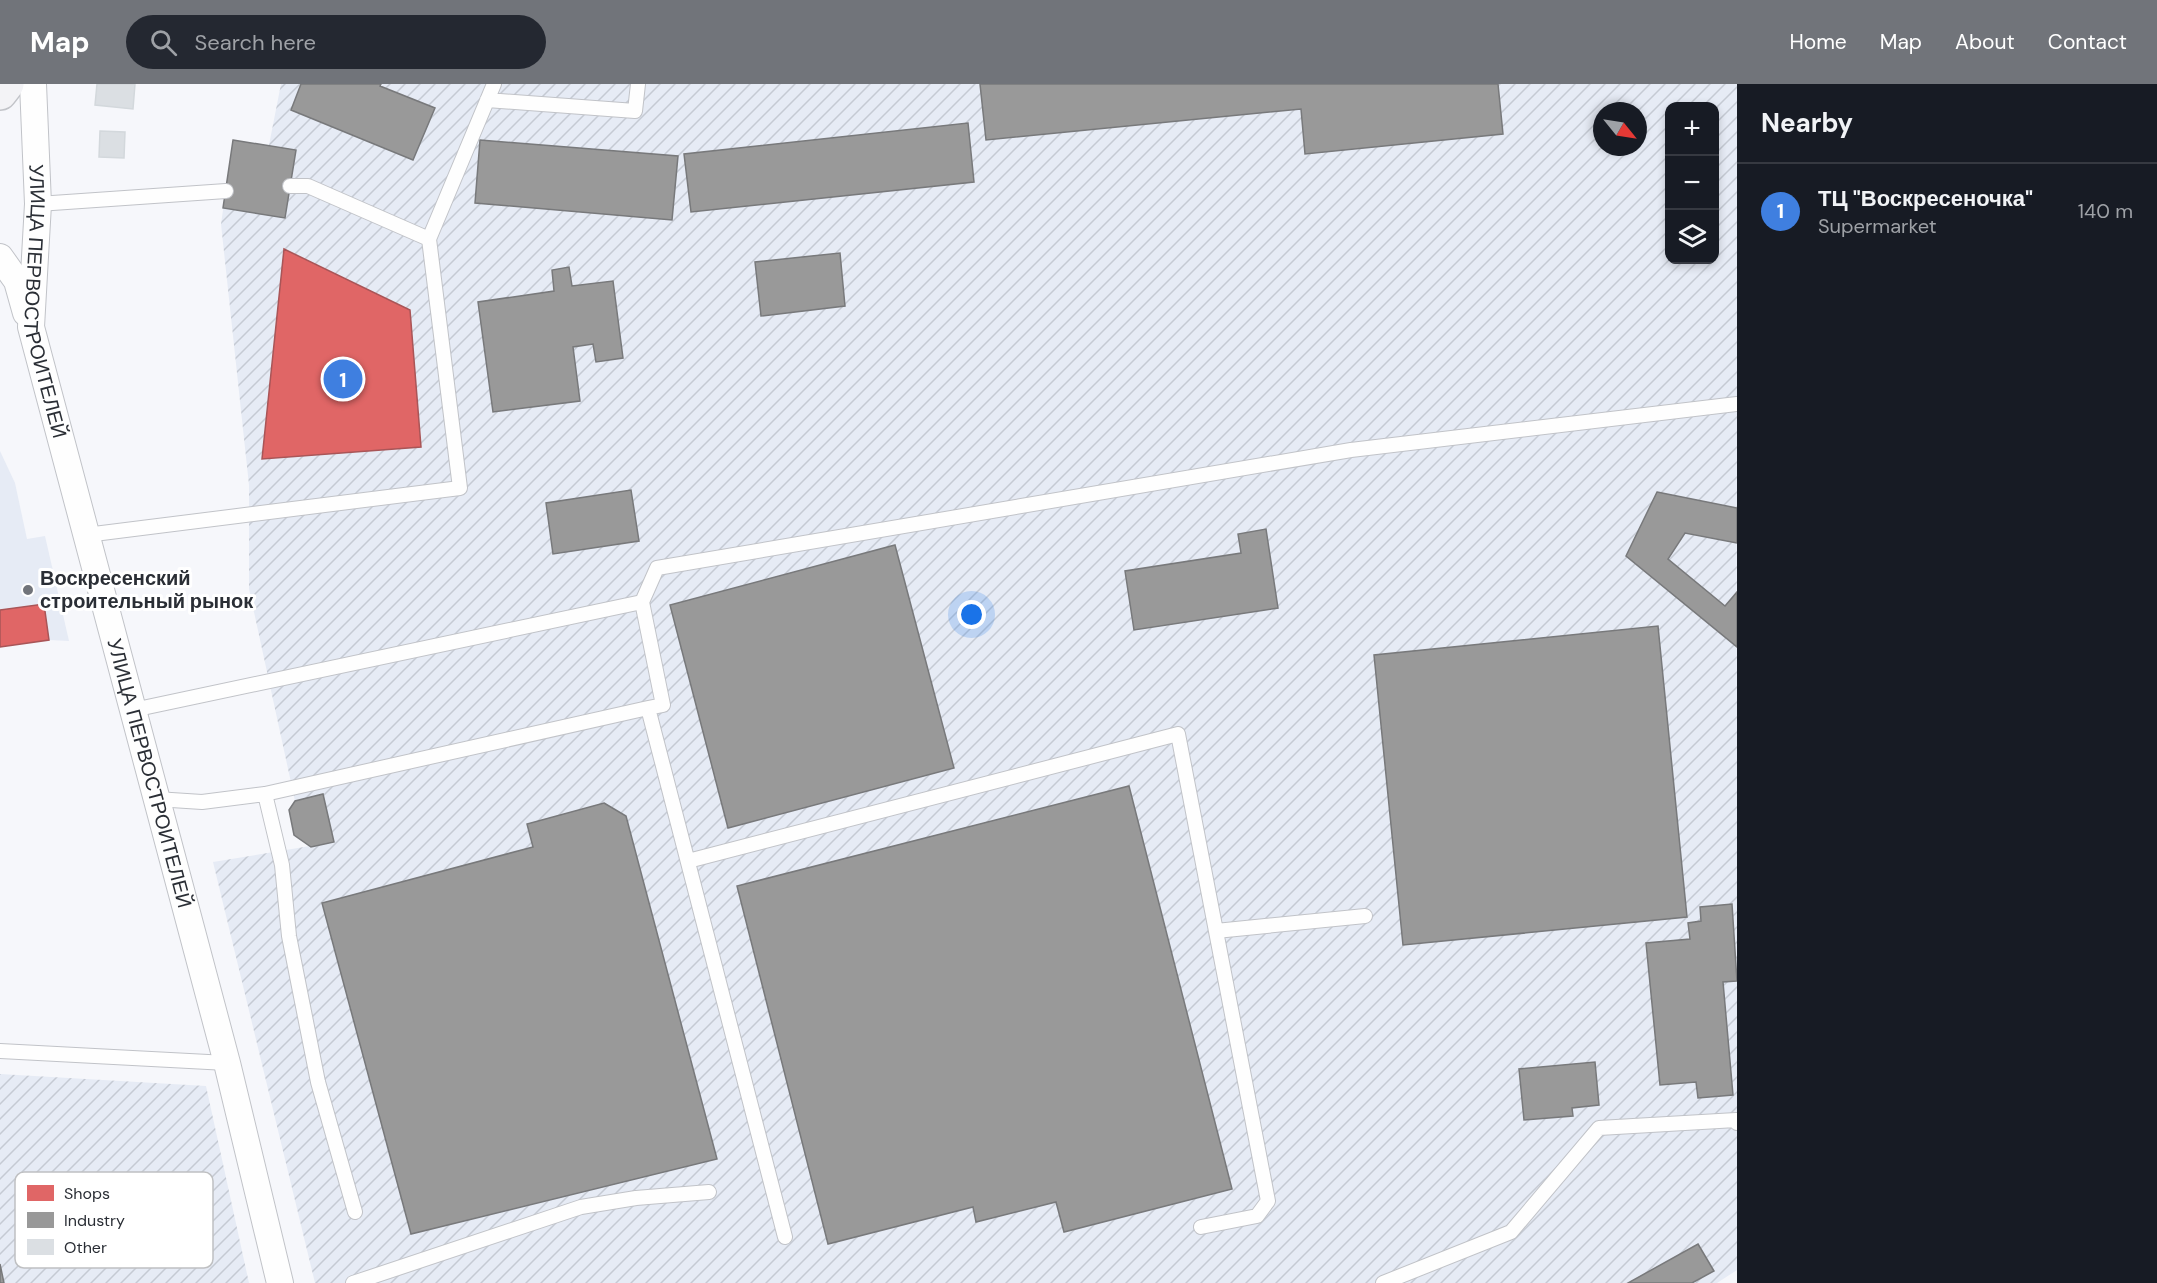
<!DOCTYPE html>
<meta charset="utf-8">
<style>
body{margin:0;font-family:"DM Sans",sans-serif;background:#242831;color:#f1f3f6}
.controls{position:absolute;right:18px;top:18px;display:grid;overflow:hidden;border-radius:12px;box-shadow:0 3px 9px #0003}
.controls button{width:54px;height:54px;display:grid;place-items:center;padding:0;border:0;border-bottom:2px solid #363941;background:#171b24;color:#f1f3f6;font:30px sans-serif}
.compass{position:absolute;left:1593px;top:18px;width:54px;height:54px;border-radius:50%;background:#171b24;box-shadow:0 3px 9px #0003;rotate:120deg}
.you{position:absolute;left:972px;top:531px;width:21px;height:21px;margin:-15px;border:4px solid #fff;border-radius:50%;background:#1a73e8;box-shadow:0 0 0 9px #1a73e833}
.badge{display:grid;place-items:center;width:39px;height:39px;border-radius:50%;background:#71747a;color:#fff;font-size:20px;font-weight:700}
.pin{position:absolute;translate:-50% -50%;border:3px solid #fff;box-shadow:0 2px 6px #0006}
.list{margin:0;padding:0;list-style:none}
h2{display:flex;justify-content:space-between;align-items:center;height:78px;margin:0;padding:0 24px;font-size:26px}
h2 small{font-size:20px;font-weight:400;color:#9ea1a6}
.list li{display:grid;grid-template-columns:39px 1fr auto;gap:18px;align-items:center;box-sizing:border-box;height:96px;padding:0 24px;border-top:2px solid #363941}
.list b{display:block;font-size:22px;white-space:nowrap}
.list p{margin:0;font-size:20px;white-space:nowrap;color:#9ea1a6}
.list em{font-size:20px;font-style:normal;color:#9ea1a6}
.icon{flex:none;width:33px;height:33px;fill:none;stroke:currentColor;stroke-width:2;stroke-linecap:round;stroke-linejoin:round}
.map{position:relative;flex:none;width:1737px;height:1199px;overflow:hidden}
header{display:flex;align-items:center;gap:36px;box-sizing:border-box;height:84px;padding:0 30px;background:#71747a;color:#fff}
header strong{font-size:28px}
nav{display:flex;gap:33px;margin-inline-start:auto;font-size:21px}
.search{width:420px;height:54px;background:#242831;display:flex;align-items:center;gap:15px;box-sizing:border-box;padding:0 21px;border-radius:33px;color:#9ea1a6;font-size:22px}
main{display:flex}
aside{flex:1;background:#171b24}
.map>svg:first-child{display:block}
.built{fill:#e6ebf5}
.industrial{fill:url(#industrial-furrows);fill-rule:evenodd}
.shops{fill:#e06666;stroke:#a95557;stroke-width:1.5}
.industry{fill:#999;stroke:#78797b;stroke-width:1.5}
.building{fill:#dbdfe3;stroke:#d3d8dc;stroke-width:1.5}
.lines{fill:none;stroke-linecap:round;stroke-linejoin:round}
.lane-casing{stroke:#c1c3c8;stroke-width:16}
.street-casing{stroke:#c1c3c8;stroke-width:28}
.secondary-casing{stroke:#c1c3c8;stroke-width:36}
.lane{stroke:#fefefe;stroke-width:14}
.street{stroke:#fefefe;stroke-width:26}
.secondary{stroke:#f3f3f6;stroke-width:33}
.poi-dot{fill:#71747a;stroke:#fff;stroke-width:2}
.labels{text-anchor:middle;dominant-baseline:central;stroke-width:6;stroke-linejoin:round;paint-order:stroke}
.street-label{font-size:20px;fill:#2a2e35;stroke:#fff}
.poi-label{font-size:20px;font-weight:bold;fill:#2a2e35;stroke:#fff;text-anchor:start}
.key{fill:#fff;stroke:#bfc0c2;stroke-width:1.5}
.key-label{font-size:16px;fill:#2a2e35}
</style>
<header>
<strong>Map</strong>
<div class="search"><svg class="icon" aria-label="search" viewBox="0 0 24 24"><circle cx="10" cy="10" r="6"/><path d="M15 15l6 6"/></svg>Search here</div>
<nav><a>Home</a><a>Map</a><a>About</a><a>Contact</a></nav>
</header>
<main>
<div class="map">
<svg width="1737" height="1199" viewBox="0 0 1737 1199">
<defs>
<pattern id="industrial-furrows" width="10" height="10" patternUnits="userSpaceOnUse" patternTransform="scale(1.5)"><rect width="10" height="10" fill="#e6ebf5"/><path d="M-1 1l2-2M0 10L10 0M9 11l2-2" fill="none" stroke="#c5cad3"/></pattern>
</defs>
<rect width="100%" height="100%" fill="#f6f7fb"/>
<path class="built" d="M0,367L15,399L27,455L45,452L69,557L49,556L0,563Z"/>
<path class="industrial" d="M281,0H1737V1186L1717,1199H315L213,778L310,762L294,751L289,726L295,717L249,505V401L221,140L233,56L269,61ZM1670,22H1714V176H1670ZM1602,27H1638V63H1602Z
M0,990L206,1002L249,1199H0Z"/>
<path class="shops" d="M284,165L410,226L421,363L262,375Z
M44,520L49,556L0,563V526Z"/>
<path class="industry" d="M301,0H381L380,2L435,24L413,76L291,26Z
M980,0H1498L1503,50L1305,70L1301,25L986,56Z
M968,39L974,98L691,128L684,70Z
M233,56L296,66L285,134L223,124Z
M480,56L678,72L672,136L475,119Z
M840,169L845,222L761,232L755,178Z
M569,183L572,202L613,197L623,274L596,278L593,260L573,263L580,317L493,328L478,218L554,207L552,186Z
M631,406L639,457L553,470L546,419Z
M1657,408L1737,424V459L1685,449L1668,475L1725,522L1737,508V563L1626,472Z
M1266,445L1278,524L1134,546L1125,487L1241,469L1238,450Z
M895,461L954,684L728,744L670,521Z
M1658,542L1687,833L1403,861L1374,571Z
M1129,702L1232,1105L1064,1148L1056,1118L976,1138L973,1123L828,1160L737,802Z
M323,710L334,758L311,763L294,751L289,726L295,717Z
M604,719L626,732L717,1075L411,1150L322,819L533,763L527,740Z
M1732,820L1737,897L1723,898L1733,1011L1698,1014L1696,998L1660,1001L1646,859L1690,855L1688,839L1701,837L1700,823Z
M1595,978L1599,1021L1572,1024L1573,1032L1524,1036L1519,985Z
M1698,1160L1714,1187L1692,1199H1628Z
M0,1180L4,1199H0Z"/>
<path class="building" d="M97,0H135L133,25L95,21Z
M100,47L125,48L124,74L99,73Z"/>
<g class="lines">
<g class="lane-casing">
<path id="lane" d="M487,16L635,27L638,0
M290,102H308L429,155
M38,120L226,107
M86,451L460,404L429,155L494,0
M642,518L657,484L1351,366L1737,320
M133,626L642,518L663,621L648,624
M265,710L282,781L289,852L318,998L355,1128
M156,715L202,718L265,710L648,624L785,1153
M688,777L1178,650L1268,1117L1257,1132L1201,1143
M1216,847L1365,832
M0,967L227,979
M353,1199L581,1123L636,1114L709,1108
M1383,1199L1511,1148L1599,1044L1736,1036L1737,1039"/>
</g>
<g class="street-casing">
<g id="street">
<path id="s1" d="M33,0L38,120L31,243L227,979L280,1199"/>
<path d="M0,173L17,197L26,229"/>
</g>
</g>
<g class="secondary-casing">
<path id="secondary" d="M0,9L7,0"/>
</g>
<use href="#lane" class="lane"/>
<use href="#street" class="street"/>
<use href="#secondary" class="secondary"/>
</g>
<circle class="poi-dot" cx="28" cy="506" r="6"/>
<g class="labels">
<g class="street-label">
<text stroke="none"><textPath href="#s1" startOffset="219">УЛИЦА ПЕРВОСТРОИТЕЛЕЙ</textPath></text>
<text stroke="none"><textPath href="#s1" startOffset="705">УЛИЦА ПЕРВОСТРОИТЕЛЕЙ</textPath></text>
</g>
<g class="poi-label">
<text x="40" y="494">Воскресенский<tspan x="40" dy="23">строительный рынок</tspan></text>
</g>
</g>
<rect x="15" y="1088" width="198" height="96" rx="9" class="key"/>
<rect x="27" y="1101" width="27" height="16" fill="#e06666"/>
<rect x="27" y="1128" width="27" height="16" fill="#999"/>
<rect x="27" y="1155" width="27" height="16" fill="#dbdfe3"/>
<g class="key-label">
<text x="64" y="1115">Shops</text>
<text x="64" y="1142">Industry</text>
<text x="64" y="1169">Other</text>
</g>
</svg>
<div class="controls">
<button>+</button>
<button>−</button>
<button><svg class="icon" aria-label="layers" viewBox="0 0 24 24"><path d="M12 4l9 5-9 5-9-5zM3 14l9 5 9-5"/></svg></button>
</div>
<svg class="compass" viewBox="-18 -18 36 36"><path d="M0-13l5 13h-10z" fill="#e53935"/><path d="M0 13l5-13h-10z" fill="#9ea1a6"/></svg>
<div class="you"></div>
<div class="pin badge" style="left:343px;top:295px;background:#3f7fe0">1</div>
</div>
<aside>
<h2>Nearby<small></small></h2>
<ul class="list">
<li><span class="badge" style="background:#3f7fe0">1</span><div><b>ТЦ &quot;Воскресеночка&quot;</b><p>Supermarket</p></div><em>140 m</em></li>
</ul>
</aside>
</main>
